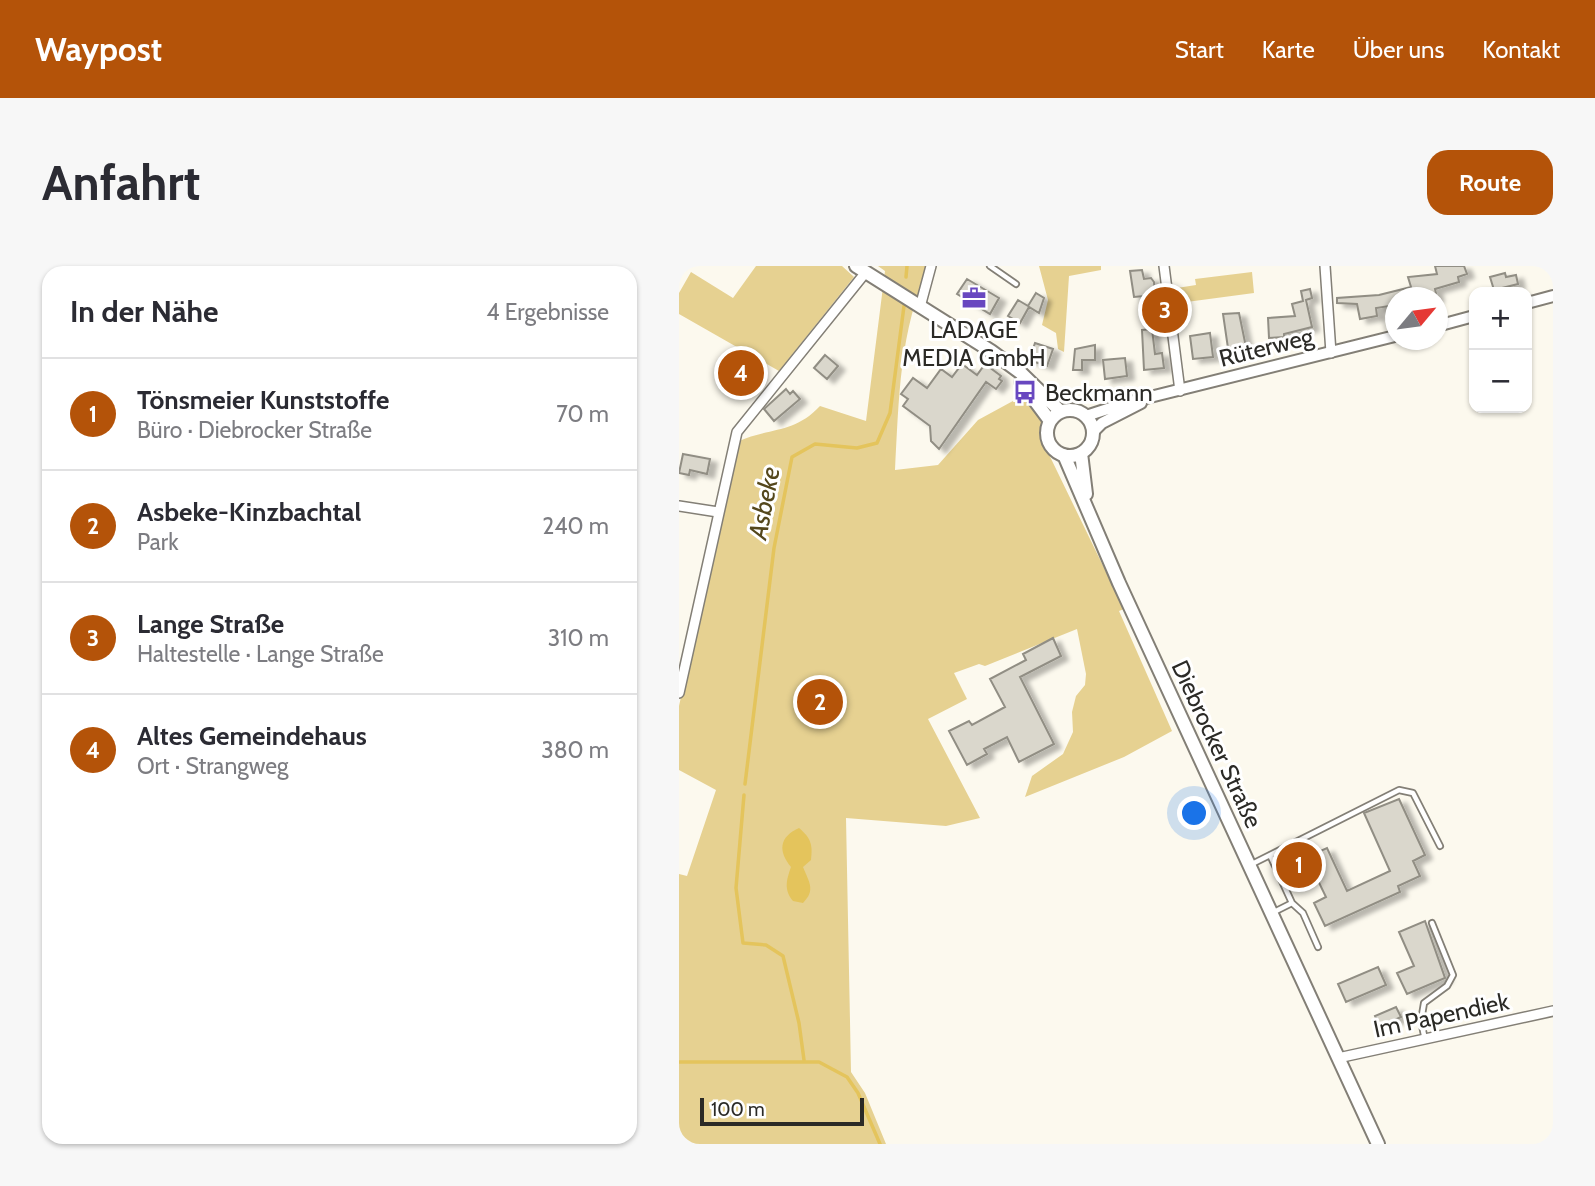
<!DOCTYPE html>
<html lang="de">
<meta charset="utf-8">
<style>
body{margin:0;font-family:Cabin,sans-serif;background:#f7f7f7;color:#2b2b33}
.controls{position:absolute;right:21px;top:21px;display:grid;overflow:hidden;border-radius:14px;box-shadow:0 2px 5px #0004}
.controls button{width:63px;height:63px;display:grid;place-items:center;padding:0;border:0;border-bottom:2px solid #e1e1e2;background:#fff;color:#2b2b33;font:35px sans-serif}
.compass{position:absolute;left:706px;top:21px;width:63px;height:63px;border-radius:50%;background:#fff;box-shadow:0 2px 5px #0004;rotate:61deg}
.scale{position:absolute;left:21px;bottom:18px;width:164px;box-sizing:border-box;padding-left:7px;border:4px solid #2b2a26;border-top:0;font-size:19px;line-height:24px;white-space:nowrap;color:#2b2a26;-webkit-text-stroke:5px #fff;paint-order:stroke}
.you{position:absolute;left:516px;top:548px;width:24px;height:24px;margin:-18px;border:5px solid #fff;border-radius:50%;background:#1a73e8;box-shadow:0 0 0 10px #1a73e833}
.badge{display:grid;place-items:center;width:46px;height:46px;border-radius:50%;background:#b45309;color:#fff;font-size:23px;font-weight:700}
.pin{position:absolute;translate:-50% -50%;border:4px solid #fff;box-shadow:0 2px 7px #0006}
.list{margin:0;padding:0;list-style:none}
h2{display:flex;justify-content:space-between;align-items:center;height:91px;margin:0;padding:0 28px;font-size:30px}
h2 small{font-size:23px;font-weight:400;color:#7c7c81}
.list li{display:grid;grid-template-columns:46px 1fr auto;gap:21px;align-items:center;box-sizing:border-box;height:112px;padding:0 28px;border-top:2px solid #e1e1e2}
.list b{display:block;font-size:26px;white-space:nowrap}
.list p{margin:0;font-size:23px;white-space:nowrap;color:#7c7c81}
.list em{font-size:23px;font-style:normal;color:#7c7c81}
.map{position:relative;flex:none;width:874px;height:878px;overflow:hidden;border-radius:21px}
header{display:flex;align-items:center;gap:42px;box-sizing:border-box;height:98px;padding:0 35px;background:#b45309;color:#fff}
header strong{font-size:33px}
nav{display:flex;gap:38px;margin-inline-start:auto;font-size:24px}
.intro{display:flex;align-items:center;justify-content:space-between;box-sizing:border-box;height:168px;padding:0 42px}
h1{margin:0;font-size:49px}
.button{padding:18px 32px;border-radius:21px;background:#b45309;color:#fff;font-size:24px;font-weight:700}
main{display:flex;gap:42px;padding:0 42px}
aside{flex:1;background:#fff;border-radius:21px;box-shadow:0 2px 5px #0004}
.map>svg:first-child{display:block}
.green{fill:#e6d191}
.water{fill:#e4c45c}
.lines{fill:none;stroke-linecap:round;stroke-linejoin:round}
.stream{stroke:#e4c45c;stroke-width:3.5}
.building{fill:#dad7cc;stroke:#918e84;stroke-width:2;filter:url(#shadow)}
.service-casing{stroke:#837f76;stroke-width:8}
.minor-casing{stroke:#837f76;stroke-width:12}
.tertiary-casing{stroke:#837f76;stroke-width:14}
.secondary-casing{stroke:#837f76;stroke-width:16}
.service{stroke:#fff;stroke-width:4.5}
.minor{stroke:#fff;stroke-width:9}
.tertiary{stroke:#fff;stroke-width:10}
.secondary{stroke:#fff;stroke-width:12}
.labels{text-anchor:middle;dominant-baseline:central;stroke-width:6;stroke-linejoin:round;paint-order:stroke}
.poi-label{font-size:24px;fill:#2b2a26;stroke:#fff}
.street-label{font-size:24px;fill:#2b2a26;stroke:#fff}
.water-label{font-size:26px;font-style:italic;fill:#54471c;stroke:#fff}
</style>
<header>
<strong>Waypost</strong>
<nav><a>Start</a><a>Karte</a><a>Über uns</a><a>Kontakt</a></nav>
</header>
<div class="intro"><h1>Anfahrt</h1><a class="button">Route</a></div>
<main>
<aside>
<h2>In der Nähe<small>4 Ergebnisse</small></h2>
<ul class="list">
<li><span class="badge">1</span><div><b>Tönsmeier Kunststoffe</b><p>Büro · Diebrocker Straße</p></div><em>70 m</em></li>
<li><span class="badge">2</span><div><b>Asbeke-Kinzbachtal</b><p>Park</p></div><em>240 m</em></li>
<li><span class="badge">3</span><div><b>Lange Straße</b><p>Haltestelle · Lange Straße</p></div><em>310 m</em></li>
<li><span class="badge">4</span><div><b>Altes Gemeindehaus</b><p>Ort · Strangweg</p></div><em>380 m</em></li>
</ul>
</aside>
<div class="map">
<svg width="874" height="878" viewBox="0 0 874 878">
<defs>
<filter id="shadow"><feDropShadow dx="7" dy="4" stdDeviation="2" flood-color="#0004"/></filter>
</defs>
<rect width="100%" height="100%" fill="#fcf9ee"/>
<path class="green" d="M77,0H163L175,11L100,105L0,48V27L12,6L54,32Z
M199,0H251C220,61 220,136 216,204L259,199L299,154L347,128L364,152L361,170L445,343L440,345L493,465L445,491L346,531L353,510L384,488L394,466L393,446L397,430L406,419L407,408L398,363L306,400L300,398L275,407L288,433L249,453L301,552L267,560L167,552L172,806L186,827L207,878H0V608L8,610L37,524L0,504V440L58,176C91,161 115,168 141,140L187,155L206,5Z
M360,0H422V4L390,10L385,86L379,83L377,67L363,59L369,34Z
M573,6L575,27L500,37L498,22L517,19L516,13Z"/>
<path class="water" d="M120,562C132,572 134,579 132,594L124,601C130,616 137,624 124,637L114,635C105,624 107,615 112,601C99,585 100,571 120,562Z"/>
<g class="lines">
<path class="stream" d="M227,11L228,0
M66,518L95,282L113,191L136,178L178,182L198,177L211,147L225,40
M65,529L57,622L64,677L87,679L104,690L120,757L125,794
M0,796H140L168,811L179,827L201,878"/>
</g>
<path class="building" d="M756,0H785L788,8L779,11L780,16L756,23L758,32H717V39L697,42L698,50L681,53L678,38L658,37V32L700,29L732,21L729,11L758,8Z
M463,4L465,13L472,12L475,16L476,29L455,31L451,5Z
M826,7L827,11L837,9L839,18L815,24L811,11Z
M288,13L320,32L311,48L278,28Z
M631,23L633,32L627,34L633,61L605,68V71L590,72L589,52L616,50L613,38L624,35L622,25Z
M357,27L365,32L360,47L350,41L341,57L329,50L339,34L349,40Z
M560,47L568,86L550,89L544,48Z
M473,63L476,88L483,87L485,102L465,104L463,64Z
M531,67L534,91L514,93L511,70Z
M356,77L374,83L368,100L350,94Z
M416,79V94H403V104H394L396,83Z
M146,89L159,100L148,113L135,102Z
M54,91L79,110L70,122L44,103Z
M446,92L448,110L426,113L424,94Z
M283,98L298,109L306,98L322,110L320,113L323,115L317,123L307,116L260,183L252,175L251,160L224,140L229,133L222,128L234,112L248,122L262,103L273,111Z
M107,123L111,128L114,125L121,133L95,155L85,143Z
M4,188L31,193L28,208L11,204L10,209L0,207Z
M374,372L382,390L341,411L375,478L340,496L328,471L305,483L308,488L288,499L270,465L290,455L293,459L326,441L311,413L347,394L344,388Z
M720,533L746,589L734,595L741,610L719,620L721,626L646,660L635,637L647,631L632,600L608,611L599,591L623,580L628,591L648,582L668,625L711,605L685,547Z
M746,655L766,712L728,728L718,707L735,700L720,666Z
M699,701L707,719L667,736L659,718Z
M717,741L722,751L701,761L696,750Z"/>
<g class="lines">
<g class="service-casing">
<path id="service" d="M311,0L337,18
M591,589L613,637L595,646
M571,599L720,524L734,527L761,580
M613,637L624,647L639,681
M746,774L742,755L745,737L768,720L774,709L753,657"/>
</g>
<g class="minor-casing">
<path id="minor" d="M485,0L501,125
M646,0L652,87
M241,41L252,0
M0,240L39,246
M0,427L58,166L187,6
M659,792L874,745"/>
</g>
<g class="tertiary-casing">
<path id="tertiary" d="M848,37L874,30
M758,60L795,50
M407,150L447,137L716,70
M414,166L423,157L462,137"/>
</g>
<g class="secondary-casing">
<path id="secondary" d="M177,0L312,85L342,107L382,146
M342,116L371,155
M368 167a23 23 0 1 1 46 0a23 23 0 1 1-46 0Z
M402,187L407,228
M385,189L440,317L699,878"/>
</g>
<use href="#service" class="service"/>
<use href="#minor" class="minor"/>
<use href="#tertiary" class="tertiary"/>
<use href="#secondary" class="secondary"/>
</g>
<defs>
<g id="office-bare" transform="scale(1.89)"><path d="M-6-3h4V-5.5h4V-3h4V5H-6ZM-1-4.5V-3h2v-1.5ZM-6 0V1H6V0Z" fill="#6847c0" stroke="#fff" stroke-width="2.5" paint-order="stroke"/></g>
<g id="bus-bare" transform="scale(1.89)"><path d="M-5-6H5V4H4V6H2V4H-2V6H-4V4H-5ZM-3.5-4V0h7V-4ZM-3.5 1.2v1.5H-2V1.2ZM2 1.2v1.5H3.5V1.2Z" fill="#6847c0" stroke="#fff" stroke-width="2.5" paint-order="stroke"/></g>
</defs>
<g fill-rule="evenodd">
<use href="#office-bare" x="295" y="32"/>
<use href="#bus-bare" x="346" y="126"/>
</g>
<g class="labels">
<g class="poi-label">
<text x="295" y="63">LADAGE<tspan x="295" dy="28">MEDIA GmbH</tspan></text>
<text x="366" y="126" text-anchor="start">Beckmann</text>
</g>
<g class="street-label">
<text transform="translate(587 81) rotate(-14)">Rüterweg</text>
<text transform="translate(538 478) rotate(65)">Diebrocker Straße</text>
<text transform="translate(762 749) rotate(-12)">Im Papendiek</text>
</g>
<g class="water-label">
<text transform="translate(85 237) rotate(-79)">Asbeke</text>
</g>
</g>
</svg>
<div class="controls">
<button>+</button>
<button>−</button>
</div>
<svg class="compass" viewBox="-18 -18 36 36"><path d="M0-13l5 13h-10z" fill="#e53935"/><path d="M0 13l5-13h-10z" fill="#7c7c81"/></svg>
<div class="scale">100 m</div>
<div class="you"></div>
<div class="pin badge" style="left:620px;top:599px">1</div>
<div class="pin badge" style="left:141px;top:436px">2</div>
<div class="pin badge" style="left:486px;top:44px">3</div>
<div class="pin badge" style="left:62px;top:107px">4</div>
</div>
</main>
